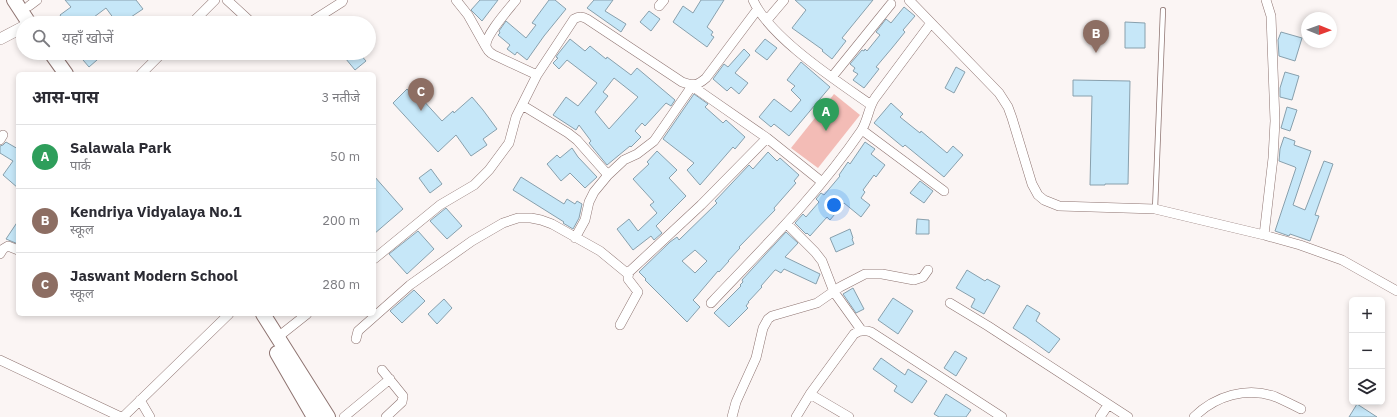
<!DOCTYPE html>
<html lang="hi">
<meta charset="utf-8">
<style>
body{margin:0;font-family:"IBM Plex Sans","Noto Sans Devanagari",sans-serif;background:#f7f7f7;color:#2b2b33}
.controls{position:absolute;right:12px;bottom:12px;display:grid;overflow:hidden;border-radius:6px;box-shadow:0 2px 6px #0003}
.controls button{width:36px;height:36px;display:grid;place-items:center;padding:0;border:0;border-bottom:1px solid #e1e1e2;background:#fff;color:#2b2b33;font:20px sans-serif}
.compass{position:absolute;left:1301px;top:12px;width:36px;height:36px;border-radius:50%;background:#fff;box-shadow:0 2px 6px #0003;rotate:91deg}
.you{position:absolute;left:834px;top:205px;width:14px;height:14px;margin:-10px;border:3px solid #fff;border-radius:50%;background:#1a73e8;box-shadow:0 0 0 6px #1a73e833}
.badge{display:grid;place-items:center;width:26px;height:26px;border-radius:50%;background:#157fa8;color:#fff;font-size:13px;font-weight:700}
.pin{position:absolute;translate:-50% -33px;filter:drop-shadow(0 1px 2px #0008)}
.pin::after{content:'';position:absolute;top:21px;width:14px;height:12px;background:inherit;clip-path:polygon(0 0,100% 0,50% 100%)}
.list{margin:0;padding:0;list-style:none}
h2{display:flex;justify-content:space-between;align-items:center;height:52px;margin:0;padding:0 16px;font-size:17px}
h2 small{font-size:13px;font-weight:400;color:#7c7c81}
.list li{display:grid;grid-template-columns:26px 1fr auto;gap:12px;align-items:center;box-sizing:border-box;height:64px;padding:0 16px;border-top:1px solid #e1e1e2}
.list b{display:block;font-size:15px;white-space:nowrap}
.list p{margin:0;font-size:13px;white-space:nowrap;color:#7c7c81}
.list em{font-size:13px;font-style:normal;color:#7c7c81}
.icon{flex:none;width:22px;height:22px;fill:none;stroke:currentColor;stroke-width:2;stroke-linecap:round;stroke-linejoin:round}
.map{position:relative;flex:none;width:1397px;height:417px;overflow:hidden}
.search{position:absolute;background:#fff;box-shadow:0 2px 6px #0003;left:16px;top:16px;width:360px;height:44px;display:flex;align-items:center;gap:10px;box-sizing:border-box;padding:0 14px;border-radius:22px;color:#7c7c81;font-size:15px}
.panel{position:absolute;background:#fff;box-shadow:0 2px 6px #0003;left:16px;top:72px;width:360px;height:244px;border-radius:6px}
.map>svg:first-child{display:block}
.green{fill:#f3bcb6}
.building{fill:#c6e7f8;stroke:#88a0ad;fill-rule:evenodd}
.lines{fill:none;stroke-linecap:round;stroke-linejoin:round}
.service-casing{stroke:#8e7471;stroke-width:6}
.minor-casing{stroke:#8e7471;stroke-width:10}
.tertiary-casing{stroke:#8e7471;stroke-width:12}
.primary-casing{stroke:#8e7471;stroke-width:16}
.service{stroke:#fff;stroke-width:4.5}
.minor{stroke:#fff;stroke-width:9}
.tertiary{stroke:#fff;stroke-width:11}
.primary{stroke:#fff;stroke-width:14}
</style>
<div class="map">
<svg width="1397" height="417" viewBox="0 0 1397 417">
<rect width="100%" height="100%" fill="#fbf5f4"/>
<path class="green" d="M834,94L860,115L818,168L791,148Z"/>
<path class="building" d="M65,0H136L143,9L122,23H117L106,8L86,23H65L60,15L71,7Z
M480,0H498L482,21L471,10Z
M549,0H555L566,9L544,36L527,60L517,52L515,55L507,49L510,45L498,35L500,33L499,31L506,21L526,38L536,25L532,23Z
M594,0H613L605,11L626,24L621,32L587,8Z
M701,0H724L707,27L713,32L711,35L714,37L707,47L673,22L683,6L693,13Z
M795,0H873L842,38L846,41L832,59L822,51L823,50L792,28L806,10Z
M904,7L915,16L903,30L905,32L892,48L876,67L879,69L864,88L853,80L858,74L853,71L855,68L850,64L862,50L864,51L865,49L867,51L880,35L876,32L886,19L891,23Z
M649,11L660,19L651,31L640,22Z
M1125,22L1145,23V48H1125Z
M1281,32L1302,38L1295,61L1279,56L1278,40Z
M570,39L585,51L590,46L606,59L607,57L631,75L637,68L675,100L671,106L666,103L645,126L642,123L635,131L641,137L631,147L630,146L607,165L589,143L591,141L579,125L576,130L553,115L566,97L578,106L597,83L567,60L559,69L553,63L558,58L556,57L558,54ZM614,78L638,97L609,129L595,112L608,96L603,92Z
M765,39L777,48L767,60L755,51Z
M744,49L750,55L735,73L748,83L739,94L731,87L727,91L713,79L724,64L728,67Z
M77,53H105L89,67Z
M341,53H359L366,61L355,70Z
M801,62L830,87L789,136L774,124L771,127L759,117L774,99L791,112L801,100L791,90L795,86L787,80Z
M956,67L965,72L954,93L945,88Z
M1285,72L1299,76L1292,100L1280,97V88Z
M1073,80L1130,81L1128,184H1105V185H1090L1092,96H1073Z
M407,89L418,101L421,98L442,121L453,111L454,113L472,97L483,110L497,129L483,139L487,145L471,156L456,135L438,152L393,103Z
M694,94L708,104L705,107L723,123L726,120L745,137L735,149L733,147L700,185L687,170L694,163L663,139Z
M891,103L903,114L900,117L920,133L921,131L947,153L953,146L963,155L944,177L905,145L903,147L874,123Z
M1287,107L1297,110L1290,131L1281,128Z
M1284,137L1295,141L1294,145L1311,151L1293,205L1305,210L1324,161L1333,164L1315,215L1319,216L1310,241L1290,234L1289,236L1275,231L1296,168L1295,167L1279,161L1280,149Z
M6,142L18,149V188L3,175L13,161L0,153V146L3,145Z
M865,142L875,149L871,154L885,165L876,177L874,175L863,190L865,192L861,198L870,205L861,217L844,203L830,220L827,217L810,236L807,233L806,234L795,223L803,214L806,217L819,202L816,199L821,193L824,195L840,176L839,175L848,162L850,164Z
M572,148L578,157L597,177L585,188L570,173L561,181L547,164L557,155L560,158Z
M657,151L677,170L669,178L686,196L656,226L662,233L654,240L651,236L633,250L617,229L629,219L638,231L657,213L650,205L654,202L633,179L649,164L647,162Z
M768,152L777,161L780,158L799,175L794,181L796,183L774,208L775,210L739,247L740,248L728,261H729L719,272L718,271L695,298L693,300L700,307L687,322L645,280L646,279L639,272L670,242L677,237L679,240L717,203L715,201L749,165L753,169ZM695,250L707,261L695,273L682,261Z
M431,169L442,184L430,193L419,178Z
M374,176L403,209L374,234Z
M521,177L564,204L567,199L575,204L577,201L582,204L579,218L573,229L563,223L564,222L513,190Z
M920,181L933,191L924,203L910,193Z
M446,208L462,226L447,239L430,221Z
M917,219L929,220V234H916Z
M18,221V244L6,239Z
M850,229L853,238L852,239L854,244L836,252L830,238Z
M418,231L434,249L407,274L389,254Z
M786,232L798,243L785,257L820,274L816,284L784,269L781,273L776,270H775L761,286L762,287L748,302H749L746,306L748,308L729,327L714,313L741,286L740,285L743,282L742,280Z
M967,270L985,281L987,279L1000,286L984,314L971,307L975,299L956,288Z
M853,288L864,309L856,313L843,294Z
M414,290L425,301L402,323L390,311Z
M893,298L913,311L898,334L878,320Z
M444,299L452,308L437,324L428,314Z
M1027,305L1040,313L1036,321L1060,339L1049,353L1027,337L1013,328Z
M955,351L967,358L956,376L944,368Z
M881,358L905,375L908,369L927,381L912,403L894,391L897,386L873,369Z
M946,394L971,410L966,417H939L934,414Z
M1357,404L1377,417H1349Z"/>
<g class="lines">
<g class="service-casing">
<path id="service" d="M1155,209L1163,10"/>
</g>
<g class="minor-casing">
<path id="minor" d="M227,0L252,23
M456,0L468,15L486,47
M516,0C509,9 485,35 486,46C487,50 490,53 494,55L537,75
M753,0C770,38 837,81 871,105
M909,0L999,93L1008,107L1012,118L1032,184L1038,195L1044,200L1059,206L1155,209L1264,235L1300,245L1342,260L1397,291
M29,6L37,0
M659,6L664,0
M767,20L784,0
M192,23L215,0
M309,23L342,2L343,0
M141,74L162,53
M832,77L891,4
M522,105L568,133L577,140L608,175
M862,130L944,191
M0,140L3,135
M787,224L815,252L822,261L834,292L862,331
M1264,235L1273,158L1275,121L1271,16L1266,0
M575,238L585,220L589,202L594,192L608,175L624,160L637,154L654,141L692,86L767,138L822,182
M0,254L3,249L8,246L18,250
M374,259L440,205L474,185L489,170L509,143L516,117L537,75L574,19C579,16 582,16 587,19L682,82C693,86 697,86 706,78L757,10
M711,303C763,248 818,194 861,131C868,121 868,108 875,98L931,23
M950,303L988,326L1128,417
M620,325L638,292L628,279V277L629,272L701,205L767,138
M278,337L307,314
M356,339L358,331L410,285L472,241L503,223L518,218H531L541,220L552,224L600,251L628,274
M0,360L121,417
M382,370L403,396L402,402L386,417
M810,394L849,417
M140,400L150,417
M123,417L229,314
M344,417L390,379
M732,417L736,402L756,358L763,328L768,319L772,316L817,303L840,287L865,274H882L914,280L923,277L928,270
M796,417L810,394L854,334C860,330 865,330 871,332L1002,417
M1100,417L1108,405
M1194,417C1215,396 1247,386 1276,397C1285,401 1293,405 1301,409"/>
</g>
<g class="tertiary-casing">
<path id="tertiary" d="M0,39L23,27"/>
</g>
<g class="primary-casing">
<path id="primary" d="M14,0L29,23
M51,53L66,74
M263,314L328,417
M277,353L314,417"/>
</g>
<use href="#service" class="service"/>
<use href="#minor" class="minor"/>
<use href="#tertiary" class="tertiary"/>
<use href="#primary" class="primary"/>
</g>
</svg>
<div class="controls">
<button>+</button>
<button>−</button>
<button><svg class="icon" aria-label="layers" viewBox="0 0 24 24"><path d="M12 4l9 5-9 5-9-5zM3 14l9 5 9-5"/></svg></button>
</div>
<svg class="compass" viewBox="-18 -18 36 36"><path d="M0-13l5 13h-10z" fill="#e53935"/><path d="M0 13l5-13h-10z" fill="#7c7c81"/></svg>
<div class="you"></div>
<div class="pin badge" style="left:826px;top:131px;background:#2e9e5b">A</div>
<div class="pin badge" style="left:1096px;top:53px;background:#8d6e63">B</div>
<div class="pin badge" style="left:421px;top:111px;background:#8d6e63">C</div>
<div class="search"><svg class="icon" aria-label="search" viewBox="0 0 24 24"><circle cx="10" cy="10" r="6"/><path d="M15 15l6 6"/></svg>यहाँ खोजें</div>
<section class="panel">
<h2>आस-पास<small>3 नतीजे</small></h2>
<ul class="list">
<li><span class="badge" style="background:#2e9e5b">A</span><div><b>Salawala Park</b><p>पार्क</p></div><em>50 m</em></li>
<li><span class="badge" style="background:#8d6e63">B</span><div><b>Kendriya Vidyalaya No.1</b><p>स्कूल</p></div><em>200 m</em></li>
<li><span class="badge" style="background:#8d6e63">C</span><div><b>Jaswant Modern School</b><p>स्कूल</p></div><em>280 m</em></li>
</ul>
</section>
</div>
